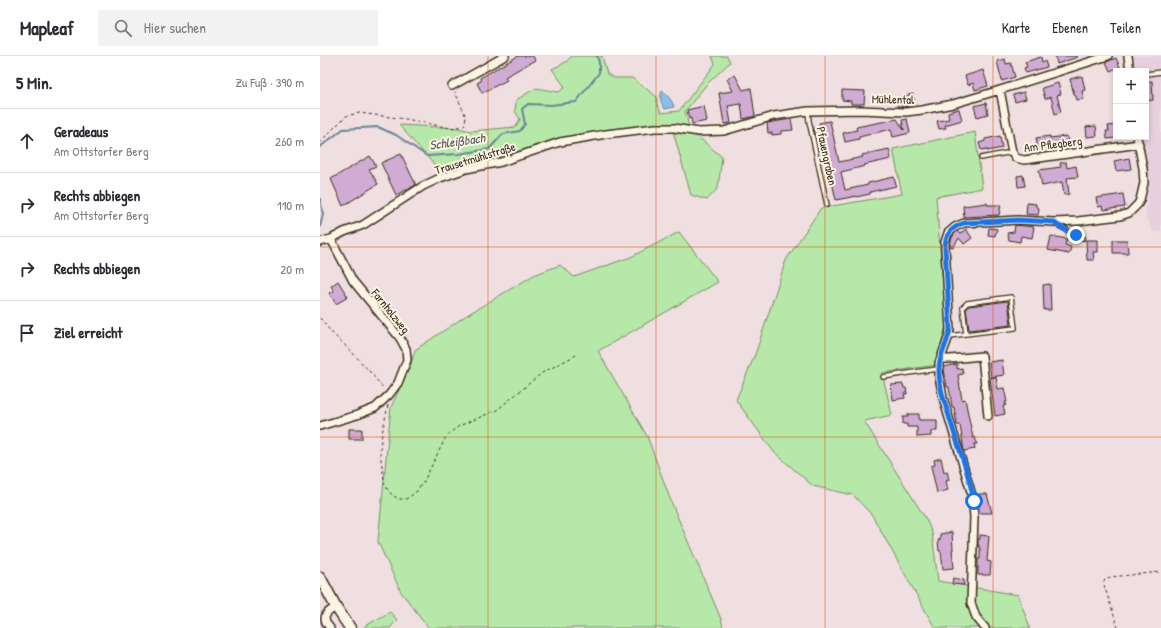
<!DOCTYPE html>
<html lang="de">
<meta charset="utf-8">
<style>
body{margin:0;font-family:"Patrick Hand",sans-serif;background:#f2f2f3;color:#2b2b33}
.controls{position:absolute;right:12px;top:12px;display:grid;overflow:hidden;border-radius:0px;box-shadow:0 2px 6px #0003}
.controls button{width:36px;height:36px;display:grid;place-items:center;padding:0;border:0;border-bottom:1px solid #e1e1e2;background:#fff;color:#2b2b33;font:20px sans-serif}
.stop{position:absolute;width:12px;height:12px;margin:-9px;border:3px solid #1a73e8;border-radius:50%;background:#fff}
.stop.end{background:#1a73e8;border-color:#fff;box-shadow:0 1px 4px #0008}
.list{margin:0;padding:0;list-style:none}
h2{display:flex;justify-content:space-between;align-items:center;height:52px;margin:0;padding:0 16px;font-size:17px}
h2 small{font-size:13px;font-weight:400;color:#7c7c81}
.list li{display:grid;grid-template-columns:26px 1fr auto;gap:12px;align-items:center;box-sizing:border-box;height:64px;padding:0 16px;border-top:1px solid #e1e1e2}
.list b{display:block;font-size:15px;white-space:nowrap}
.list p{margin:0;font-size:13px;white-space:nowrap;color:#7c7c81}
.list em{font-size:13px;font-style:normal;color:#7c7c81}
.icon{flex:none;width:22px;height:22px;fill:none;stroke:currentColor;stroke-width:2;stroke-linecap:round;stroke-linejoin:round}
.map{position:relative;flex:none;width:841px;height:572px;overflow:hidden}
header{display:flex;align-items:center;gap:24px;box-sizing:border-box;height:56px;padding:0 20px;background:#fff;border-bottom:1px solid #e1e1e2}
header strong{font-size:19px}
nav{display:flex;gap:22px;margin-inline-start:auto;font-size:14px}
.search{width:280px;height:36px;background:#f2f2f3;display:flex;align-items:center;gap:10px;box-sizing:border-box;padding:0 14px;border-radius:0px;color:#7c7c81;font-size:15px}
main{display:flex}
aside{flex:1;background:#fff}
.map>svg:first-child{display:block}
.built{fill:#e6d0dd}
.green{fill:#b6e9a9;stroke:#788a64}
.water{fill:#8ac0e8;stroke:#6a8497}
.lines{fill:none;stroke-linecap:round;stroke-linejoin:round}
.stream{stroke:#6a8497;stroke-width:2}
.building{fill:#d0acd5;stroke:#3b2a1e}
.lane-casing{stroke:#3b2a1e;stroke-width:6}
.street-casing{stroke:#3b2a1e;stroke-width:10}
.secondary-casing{stroke:#3b2a1e;stroke-width:13}
.path{stroke:#3b2a1e;stroke-width:1;stroke-dasharray:3 3;stroke-linecap:butt}
.lane{stroke:#fcf5e5;stroke-width:3.5}
.street{stroke:#fcf5e5;stroke-width:7}
.secondary{stroke:#fcf5e5;stroke-width:10}
.route{stroke:#1a73e8;stroke-width:5}
.grid{fill:none;stroke:#d7540e;stroke-width:1;stroke-opacity:0.55}
.labels{text-anchor:middle;dominant-baseline:central;stroke-width:4;stroke-linejoin:round;paint-order:stroke}
.street-label{font-size:12px;fill:#3b2a1e;stroke:#fcf5e5}
.water-label{font-size:13px;font-style:italic;fill:#53575b;stroke:#fcf5e5}
</style>
<header>
<strong>Mapleaf</strong>
<div class="search"><svg class="icon" aria-label="search" viewBox="0 0 24 24"><circle cx="10" cy="10" r="6"/><path d="M15 15l6 6"/></svg>Hier suchen</div>
<nav><a>Karte</a><a>Ebenen</a><a>Teilen</a></nav>
</header>
<main>
<aside>
<h2>5 Min.<small>Zu Fuß · 390 m</small></h2>
<ul class="list">
<li><svg class="icon" aria-label="ahead" viewBox="0 0 24 24"><path d="M12 20V5M6 11l6-6 6 6"/></svg><div><b>Geradeaus</b><p>Am Ottstorfer Berg</p></div><em>260 m</em></li>
<li><svg class="icon" aria-label="right" viewBox="0 0 24 24"><path d="M7 20v-9h11M14 6l5 5-5 5"/></svg><div><b>Rechts abbiegen</b><p>Am Ottstorfer Berg</p></div><em>110 m</em></li>
<li><svg class="icon" aria-label="right" viewBox="0 0 24 24"><path d="M7 20v-9h11M14 6l5 5-5 5"/></svg><div><b>Rechts abbiegen</b></div><em>20 m</em></li>
<li><svg class="icon" aria-label="arrive" viewBox="0 0 24 24"><path d="M6 21V4h12l-3 4 3 4H6"/></svg><div><b>Ziel erreicht</b></div></li>
</ul>
</aside>
<div class="map">
<svg width="841" height="572" viewBox="0 0 841 572">
<rect width="100%" height="100%" fill="#efdfe0"/>
<filter id="ink" filterUnits="userSpaceOnUse"><feTurbulence type="fractalNoise" baseFrequency=".025" numOctaves="2"/><feDisplacementMap in="SourceGraphic" scale="8" xChannelSelector="R" yChannelSelector="G"/><feConvolveMatrix kernelMatrix="1 2 1 2 8 2 1 2 1" color-interpolation-filters="sRGB"/></filter>
<g filter="url(#ink)">
<path class="built" d="M802,0H841V176H833L825,158L829,132L818,81H826V15H805Z"/>
<path class="green" d="M252,0H282L287,18L294,22H312L337,41V48L341,57L359,55L395,8L392,0H407L410,6L386,29L365,55L369,71L376,79L402,101L398,132L387,144L371,139L353,75L305,78L240,88L187,106L126,122L79,69L138,72L151,75L196,71L200,63L195,55L196,44L216,32L239,36L245,31L232,13L246,6Z
M655,76L662,132L616,141L626,269L616,309L562,317L572,359L544,365L606,463L612,477L618,525L698,539L710,572H615L552,459L533,439L493,430L454,396L416,344L436,296L466,204L501,152L582,138L573,93Z
M359,176L398,226L278,295L327,380L352,448L401,563L403,572H109L81,536L58,486L71,351L90,311L95,294L147,259L214,219L240,209L254,221L311,201Z
M70,556L77,564L70,572H45V570Z"/>
<path class="water" d="M342,35C347,39 353,45 354,51L345,53C341,48 339,41 342,35Z"/>
<g class="lines">
<path class="stream" d="M0,91L23,73L58,71L76,79L107,100L139,98L169,93L183,78L200,75L205,68L202,53L208,48L231,49L256,46L279,17V6L277,0
M0,143L3,158L0,171"/>
</g>
<path class="building" d="M198,0H213L215,4L185,21L187,24L162,37L157,27L161,25L160,22Z
M735,0H757L758,1L737,8Z
M721,1L722,6L725,5L727,11L706,17L704,12L707,11L705,6Z
M796,2L800,11L790,15L786,6Z
M685,3L686,8L691,7L695,21L682,25L677,5Z
M663,14L668,30L655,34L653,27L648,29L645,20Z
M415,19L423,34L431,32L435,60L423,63L421,48L408,50L411,67L404,68L399,37L413,35L407,23Z
M762,20L765,34L762,35L764,43L757,44L755,38H754L750,23Z
M832,25L833,44L826,45V26Z
M738,27L741,38L737,39L741,56L735,58L731,41L725,43L722,32Z
M522,34L545,35L544,48H531V45L522,44Z
M704,36L706,43L695,46L693,39Z
M593,38L595,48L584,51H578L576,42Z
M666,47L668,58L657,61L654,50Z
M384,50L387,65L372,68L371,62L369,63L367,54Z
M639,53L642,64L625,69L626,72L619,73L617,65L629,63L628,56Z
M471,63L473,74L461,75V78L452,79V77H448L447,67Z
M577,63L584,74L582,64L587,63L590,77L573,81L571,73L539,81V83L525,86L523,77L537,74L536,71Z
M510,65L519,106L543,101L542,99L569,93L571,103L544,109L545,110L521,116L525,134L548,129V127L574,121L576,130L550,136V138L536,141V140L516,144L499,67Z
M796,69V82L787,83L786,75H789L788,70Z
M776,70L777,80L767,81L766,71Z
M680,80L682,92L667,95V93L661,94L659,87L665,85V83Z
M730,80V82L747,80L748,88L718,93L716,82Z
M81,98L96,129L76,139L61,107Z
M50,100L56,110L49,113L58,128L23,150L11,123Z
M809,102L811,113L796,115L794,105Z
M746,106L747,112L756,110L758,121L747,122L749,138L744,139L742,126L722,130L719,114L741,111L740,107Z
M703,119L705,130L698,131L697,120Z
M803,138L805,151L783,154L782,150L778,151L776,142Z
M667,147V149H681L679,159L644,161L643,150Z
M707,147L716,148V151L719,152L718,159L706,158Z
M695,169L714,171L712,182L701,180L700,186L689,184L687,177L694,176Z
M669,172L677,173L675,180L668,179Z
M646,173L652,182L644,188L639,182L633,192L630,190L631,184L634,178L637,175L640,178Z
M731,180L747,183L745,189L751,191L749,198L728,194Z
M766,184H778V196H773L774,204H767Z
M793,184H807L808,197H793Z
M18,225L28,241L16,248L9,237L14,235L11,230Z
M730,228L731,254H724L723,229Z
M688,245L691,269L649,274L646,252L649,250Z
M682,304L684,319L671,321L669,306Z
M637,308V313L642,312L643,318L638,319L642,344L645,343L653,382L655,381L657,388H654L655,393L644,395L640,369H637L634,351H632L629,331H627L624,313V311Z
M676,321L678,333L684,332L687,346H685L686,349L683,350L685,358L675,360L670,322Z
M583,328L584,332H586L587,338H584L585,342L573,344L571,329Z
M588,358H599V364H617V375H611V380L597,381V371H587V368H583V361H588Z
M29,373H42V383H29Z
M621,402L624,416L627,415L629,424L626,425L628,434L617,437L611,410L615,409L614,404Z
M659,438H667L672,457H659Z
M632,476L633,494H632L634,512L623,513L621,495H619L618,484H620V478Z
M660,479L669,480L667,505L671,506L670,519H658V503H660V492H659V489H658V483H660Z
M633,522L644,524V529L632,528Z"/>
<g class="lines">
<g class="lane-casing">
<path id="lane" d="M826,18L841,16
M488,55L489,65L507,149
M661,102L692,96
M734,167L756,179L763,182
M629,280L695,272L691,241L647,247L643,251L646,278
M563,321L602,315L619,313"/>
</g>
<g class="street-casing">
<path id="street" d="M808,0L810,15
M132,30L185,0
M680,34L692,96L696,102L704,104L719,102L819,88
M0,186L11,183L24,176L43,169L103,130L120,122L146,113L181,106L240,86L286,78L335,72H354L379,76L404,75L454,60L488,55L541,54L586,56L602,54L633,48L680,34L788,0
M621,303H630L662,300L668,360
M0,370L37,359L55,352L69,339L78,327L87,304L86,293L80,282L33,225L11,183
M10,572C1,562 5,557 16,551
M665,572L656,561L651,547L654,461L652,439L623,342L619,320V307L629,280L630,273L625,192V186L628,177L635,171L644,167L698,164L734,166L758,165L800,160L809,157L818,148L820,144L824,127L823,112L817,81"/>
</g>
<g class="secondary-casing">
<path id="secondary" d="M0,521L16,551L30,572"/>
</g>
<path class="path" d="M0,86L26,60L39,57L86,63L130,72L144,70L146,61L135,36
M0,262L12,277L31,295L50,316L64,333
M68,349L61,383L60,397L65,430L72,439L79,443H86L96,436L104,425L127,379L139,370L177,354L222,317L256,299
M798,572L784,529V525L786,523L790,521L841,516"/>
<use href="#lane" class="lane"/>
<use href="#street" class="street"/>
<use href="#secondary" class="secondary"/>
</g>
</g>
<g class="lines" filter="url(#ink)">
<path class="route" d="M654,445C649,416 637,388 629,360C624,345 619,330 619,315C618,300 628,288 630,273L625,192C625,178 632,171 644,167L698,164L734,166L737,169L756,179"/>
</g>
<path class="grid" d="M168,0V572M336,0V572M505,0V572M673,0V572M0,191H841M0,381H841"/>
<g class="labels">
<g class="street-label">
<text transform="translate(573 43) rotate(1)">Mühlental</text>
<text transform="translate(733 88) rotate(-7)">Am Pflegberg</text>
<text transform="translate(507 100) rotate(78)">Pfauengraben</text>
<text transform="translate(155 102) rotate(-17)">Trausetmühlstraße</text>
<text transform="translate(71 255) rotate(51)">Farnholzweg</text>
</g>
<g class="water-label">
<text transform="translate(137 85) rotate(-8)">Schleißbach</text>
</g>
</g>
</svg>
<div class="controls">
<button>+</button>
<button>−</button>
</div>
<div class="stop" style="left:654px;top:445px"></div>
<div class="stop end" style="left:756px;top:179px"></div>
</div>
</main>
